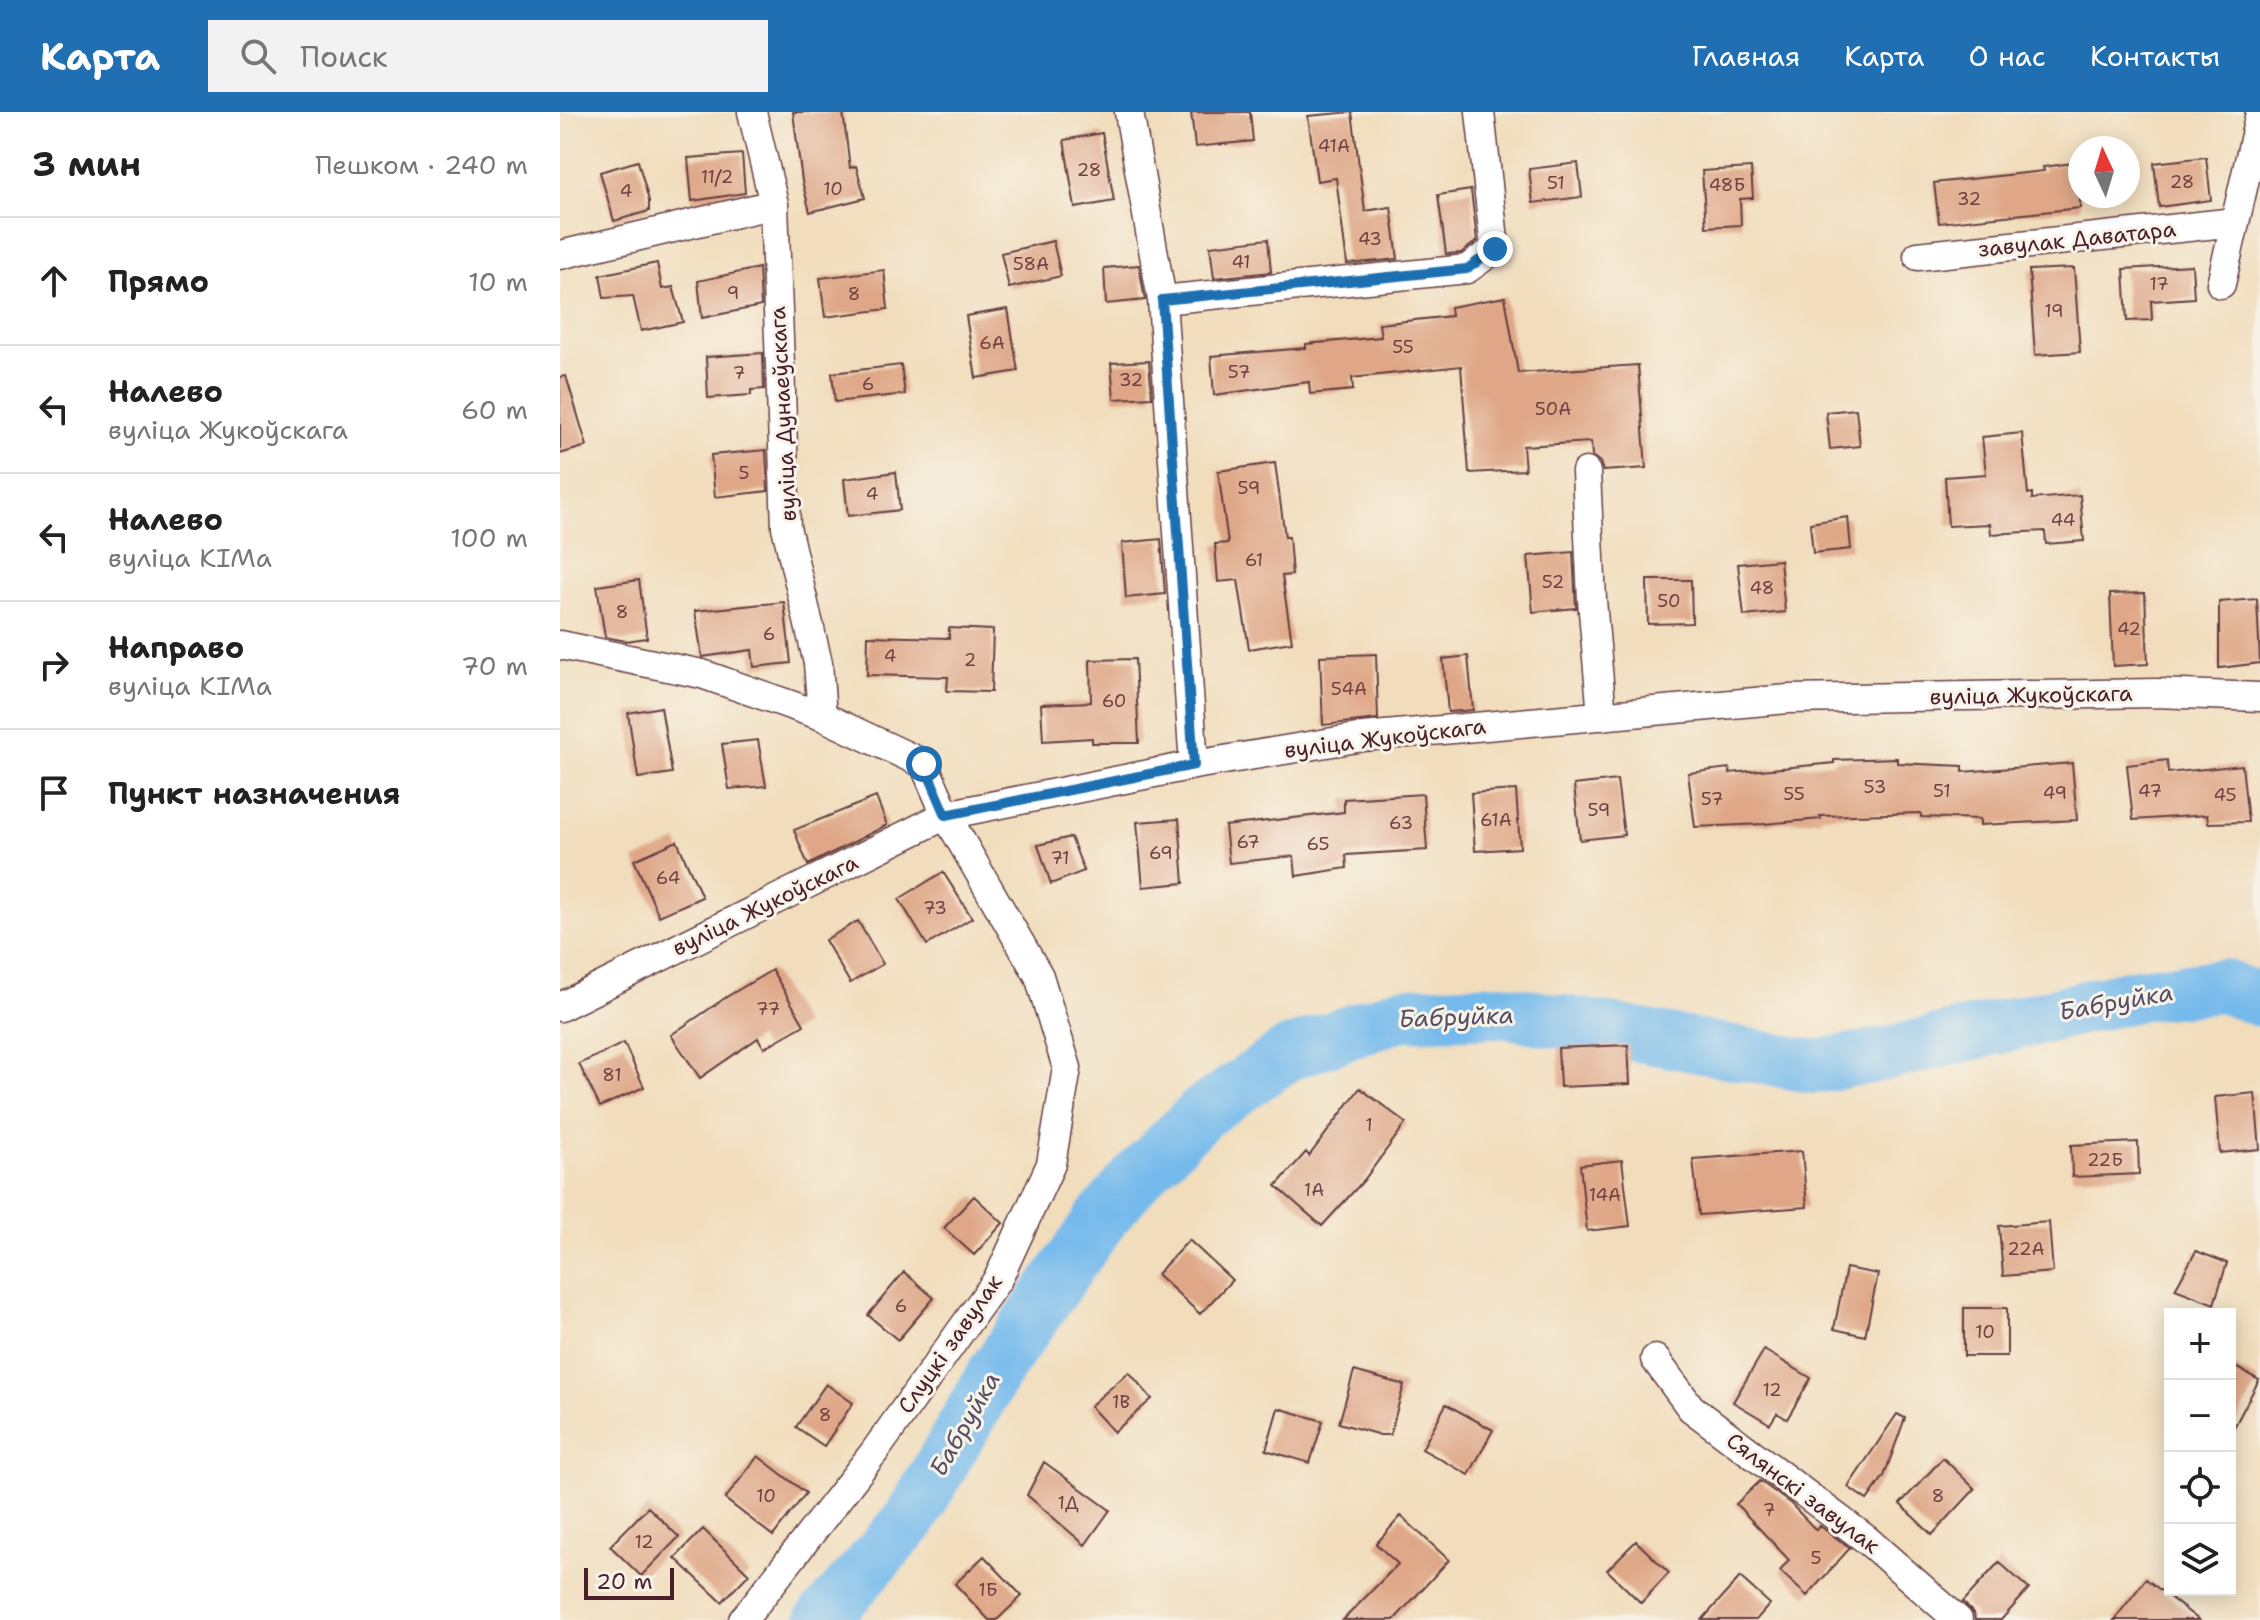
<!DOCTYPE html>
<html lang="ru">
<meta charset="utf-8">
<style>
body{margin:0;font-family:"Shantell Sans",sans-serif;background:#f2f2f2;color:#222}
.controls{position:absolute;right:24px;bottom:24px;display:grid;overflow:hidden;border-radius:0px;box-shadow:0 4px 20px #0003}
.controls button{width:72px;height:72px;display:grid;place-items:center;padding:0;border:0;border-bottom:2px solid #e0e0e0;background:#fff;color:#222;font:40px sans-serif}
.compass{position:absolute;left:1508px;top:24px;width:72px;height:72px;border-radius:50%;background:#fff;box-shadow:0 4px 20px #0003;rotate:356deg}
.scale{position:absolute;left:24px;bottom:20px;width:90px;box-sizing:border-box;padding-left:8px;border:4px solid #4a1f2b;border-top:0;font-size:22px;line-height:28px;white-space:nowrap;color:#4a1f2b;-webkit-text-stroke:6px #f7f3e8;paint-order:stroke}
.stop{position:absolute;width:24px;height:24px;margin:-18px;border:6px solid #1f6fb2;border-radius:50%;background:#fff}
.stop.end{background:#1f6fb2;border-color:#fff;box-shadow:0 2px 8px #0008}
.list{margin:0;padding:0;list-style:none}
h2{display:flex;justify-content:space-between;align-items:center;height:104px;margin:0;padding:0 32px;font-size:34px}
h2 small{font-size:26px;font-weight:400;color:#767676}
.list li{display:grid;grid-template-columns:52px 1fr auto;gap:24px;align-items:center;box-sizing:border-box;height:128px;padding:0 32px;border-top:2px solid #e0e0e0}
.list b{display:block;font-size:30px;white-space:nowrap}
.list p{margin:0;font-size:26px;white-space:nowrap;color:#767676}
.list em{font-size:26px;font-style:normal;color:#767676}
.icon{flex:none;width:44px;height:44px;fill:none;stroke:currentColor;stroke-width:2;stroke-linecap:round;stroke-linejoin:round}
.map{position:relative;flex:none;width:1700px;height:1508px;overflow:hidden}
header{display:flex;align-items:center;gap:48px;box-sizing:border-box;height:112px;padding:0 40px;background:#1f6fb2;color:#fff}
header strong{font-size:38px}
nav{display:flex;gap:44px;margin-inline-start:auto;font-size:28px}
.search{width:560px;height:72px;background:#f2f2f2;display:flex;align-items:center;gap:20px;box-sizing:border-box;padding:0 28px;border-radius:0px;color:#767676;font-size:30px}
main{display:flex}
aside{flex:1;background:#fff}
.map>svg:first-child{display:block}
.lines{fill:none;stroke-linecap:round;stroke-linejoin:round}
.river{stroke:#75baec;stroke-width:54}
.building{fill:#dfa787}
.street-casing{stroke:#633c41;stroke-width:31}
.street{stroke:#fff;stroke-width:28}
.route{stroke:#1f6fb2;stroke-width:10}
.labels{text-anchor:middle;dominant-baseline:central;stroke-width:6;stroke-linejoin:round;paint-order:stroke}
.number-label{font-size:18px;fill:#6f4142}
.street-label{font-size:22px;fill:#4a1f2b;stroke:#f7f3e8}
.water-label{font-size:24px;font-style:italic;fill:#574e65;stroke:#f7f3e8}
</style>
<header>
<strong>Карта</strong>
<div class="search"><svg class="icon" aria-label="search" viewBox="0 0 24 24"><circle cx="10" cy="10" r="6"/><path d="M15 15l6 6"/></svg>Поиск</div>
<nav><a>Главная</a><a>Карта</a><a>О нас</a><a>Контакты</a></nav>
</header>
<main>
<aside>
<h2>3 мин<small>Пешком · 240 m</small></h2>
<ul class="list">
<li><svg class="icon" aria-label="ahead" viewBox="0 0 24 24"><path d="M12 20V5M6 11l6-6 6 6"/></svg><div><b>Прямо</b></div><em>10 m</em></li>
<li><svg class="icon" aria-label="left" viewBox="0 0 24 24"><path d="M17 20v-9H6M10 6l-5 5 5 5"/></svg><div><b>Налево</b><p>вуліца Жукоўскага</p></div><em>60 m</em></li>
<li><svg class="icon" aria-label="left" viewBox="0 0 24 24"><path d="M17 20v-9H6M10 6l-5 5 5 5"/></svg><div><b>Налево</b><p>вуліца КІМа</p></div><em>100 m</em></li>
<li><svg class="icon" aria-label="right" viewBox="0 0 24 24"><path d="M7 20v-9h11M14 6l5 5-5 5"/></svg><div><b>Направо</b><p>вуліца КІМа</p></div><em>70 m</em></li>
<li><svg class="icon" aria-label="arrive" viewBox="0 0 24 24"><path d="M6 21V4h12l-3 4 3 4H6"/></svg><div><b>Пункт назначения</b></div></li>
</ul>
</aside>
<div class="map">
<svg width="1700" height="1508" viewBox="0 0 1700 1508">
<rect width="100%" height="100%" fill="#f7f3e8"/>
<filter id="ink" filterUnits="userSpaceOnUse"><feTurbulence type="fractalNoise" baseFrequency=".0125" numOctaves="2"/><feDisplacementMap in="SourceGraphic" scale="16" xChannelSelector="R" yChannelSelector="G"/><feConvolveMatrix kernelMatrix="1 2 1 2 8 2 1 2 1" color-interpolation-filters="sRGB"/></filter>
<filter id="wash" filterUnits="userSpaceOnUse"><feTurbulence type="fractalNoise" baseFrequency=".006" numOctaves="4" result="noise"/><feDisplacementMap in="SourceGraphic" scale="32" xChannelSelector="R" yChannelSelector="G"/><feGaussianBlur stdDeviation="1.8" result="paint"/><feColorMatrix in="noise" values="0 0 0 0 0 0 0 0 0 0 0 0 0 0 0 0 0 1.4 0 .05"/><feComposite in="paint" operator="in"/></filter>
<g filter="url(#wash)">
<rect width="100%" height="100%" fill="#f1ddbc"/>
<g class="lines">
<path class="river" d="M262,1508L349,1409L436,1258L542,1106L579,1063L642,1001L728,942L841,902L943,899L1255,955L1321,943L1576,883L1663,874L1700,888"/>
</g>
<g id="blocks">
<path class="building" d="M233,0H283L290,56L296,54L305,86L250,100L242,69Z
M631,0H690L693,29L635,35Z
M792,0L805,99L831,95L838,147L787,152L776,66L757,69L748,4Z
M542,21L554,89L515,96L504,28Z
M182,42L185,81L132,89L128,46Z
M1646,45L1651,88L1599,95L1594,51Z
M78,49L89,89V99L54,109L40,60Z
M1520,50V96L1379,111L1374,71L1484,59L1483,55Z
M1018,51L1022,85L973,91L969,57Z
M1191,56L1193,86L1180,87L1181,113L1146,115L1142,59Z
M911,78L917,129L901,141L886,142L878,83Z
M708,127L711,160L654,166L650,134Z
M493,129L501,164L449,176L441,141Z
M97,151L102,177L113,175L123,210L81,219L73,184L44,186L40,163Z
M579,153L585,188L546,192L544,156Z
M1632,153L1634,186L1591,189L1592,208L1567,209L1564,157Z
M199,156L201,194L142,206L138,169Z
M1514,156L1520,240L1475,243L1469,158Z
M324,158L328,197L265,205L260,166Z
M945,185L958,261L1078,253L1086,356L1043,359L1040,350L1032,344L1031,330L963,334L965,358L909,361L901,254L792,266L793,278L750,282L749,270L654,283L651,244L746,236V232L821,225L819,212L891,204L890,195Z
M448,197L458,259L416,266L406,204Z
M203,241L204,277L191,278V283L148,286L146,245Z
M589,249L592,285L554,287L551,251Z
M341,253L345,282L275,290L272,261Z
M6,264L27,334L0,342V265Z
M1296,297L1300,334L1270,337L1266,300Z
M1462,321L1468,382L1472,381V387L1520,383L1524,429L1486,432L1485,419L1431,422L1430,412L1388,414L1385,365L1426,362L1422,325Z
M206,338L208,379L155,385L151,343Z
M715,351L725,425H729L732,463L722,464L732,530L689,537L678,468L658,470L655,432L668,431L658,359Z
M336,360L340,398L288,404L284,367Z
M1288,405L1291,437L1253,441L1250,411Z
M601,427L605,482L566,486L562,431Z
M1013,440L1016,496L973,500L968,444Z
M1220,448L1225,500L1184,504L1178,452Z
M79,468L87,526L66,529L45,525L37,474Z
M1087,468H1131L1132,511L1088,512Z
M1585,481L1588,552L1553,554L1550,482Z
M1697,487L1700,551L1659,556V490Z
M224,490L231,551L194,555L192,538L142,545L135,499Z
M389,516L433,518L431,580L387,579L388,565L307,563L308,524L389,526Z
M816,542L818,607L763,613L760,544Z
M908,544L913,598L888,600L883,547Z
M575,547L579,631H532V626L483,629L481,592L531,590L530,548Z
M101,595L112,661L78,666L68,601Z
M198,628L206,674L169,677L162,632Z
M1337,646V651L1403,654V660L1512,651L1517,708L1420,713V707L1361,705V701L1260,704L1261,707L1204,712L1135,715L1128,661L1169,656L1170,661L1274,651V648Z
M1607,648L1608,661L1682,653L1688,710L1648,711L1647,703L1573,708L1567,653Z
M1057,668L1064,723L1020,728L1014,673Z
M956,678L960,736L915,739L911,681Z
M863,682L867,738L786,743L787,756L736,764L734,744L669,751L665,714L784,700V687Z
M316,685L327,713L248,753L234,718Z
M619,707L624,771L583,775L577,710Z
M511,725L524,759L491,772L478,733Z
M117,729L142,785L99,804L74,748Z
M383,760L412,806L367,833L339,787Z
M298,809L323,852L290,871L265,828Z
M212,858L244,913L204,936L198,926L140,966L111,923L168,884Z
M64,931L84,975L40,995L19,952Z
M1068,933L1070,972L1000,975L998,936Z
M800,976L846,1011L804,1068L762,1114L716,1074L746,1040L749,1044Z
M1695,981L1700,1037L1660,1041L1655,985Z
M1578,1030L1579,1062L1512,1065L1511,1033Z
M1242,1039L1247,1095L1139,1103L1133,1047Z
M1062,1048L1070,1114L1027,1119L1020,1053Z
M414,1084L443,1111L414,1143L384,1116Z
M1489,1110L1493,1160L1443,1164L1439,1114Z
M629,1128L672,1168L640,1202L597,1162Z
M1636,1139L1667,1151L1654,1192L1615,1177Z
M1286,1156L1318,1162L1305,1224L1274,1217Z
M344,1160L374,1186L338,1228L308,1203Z
M1404,1196H1447V1244H1404Z
M1204,1238L1251,1266L1227,1307L1217,1301L1210,1312L1173,1290Z
M1670,1252L1699,1268L1670,1323Z
M794,1259L844,1273L830,1323H820L779,1311Z
M569,1260L592,1287L554,1320L530,1294Z
M266,1272L293,1291L264,1334L236,1315Z
M886,1292L933,1318L909,1363L862,1337Z
M718,1296L763,1309L750,1351L706,1338Z
M1337,1302L1345,1306L1324,1364L1307,1388L1288,1375Z
M198,1344L246,1381L213,1424L165,1387Z
M1383,1346L1415,1377L1372,1423L1340,1392Z
M484,1350L550,1398L525,1433L467,1383Z
M1200,1369L1231,1392L1256,1418L1260,1414L1290,1436L1247,1484L1220,1459L1229,1448L1176,1392Z
M88,1395L119,1425L81,1464L50,1434Z
M841,1404L889,1448L834,1508H783L838,1452L816,1432Z
M143,1417L189,1462L162,1490L115,1446Z
M1076,1429L1109,1461L1081,1491L1047,1458Z
M424,1444L462,1484L437,1508H429L395,1472Z
M1439,1450L1469,1477L1441,1508H1415L1414,1502L1403,1490Z
M1180,1465L1210,1492L1196,1508H1142Z
M1586,1467L1639,1508H1554Z"/>
</g>
</g>
<g filter="url(#ink)">
<use href="#blocks" fill-opacity="0" stroke="#633c41" stroke-width="2"/>
<g class="lines">
<g class="street-casing">
<path id="street" d="M192,0L214,92L226,415L258,551L262,604
M569,0L602,188L634,653
M0,143L214,92
M1358,144L1675,110
M1661,172L1700,1
M602,188L907,157L935,137L920,0
M1026,360L1032,488L1042,604
M0,533L142,562L262,604L364,652L386,703L479,864L507,956L491,1052L438,1167L315,1339L183,1508
M0,895L386,703L634,653L803,625L1228,587L1596,581L1700,585
M1095,1247L1131,1296L1307,1428L1398,1508"/>
</g>
<use href="#street" class="street"/>
</g>
</g>
<g class="lines" filter="url(#ink)">
<path class="route" d="M364,652L386,703L634,653L602,188L907,157L935,137"/>
</g>
<g class="labels">
<g class="number-label">
<text x="774" y="34">41А</text>
<text x="529" y="58">28</text>
<text x="157" y="65">11/2</text>
<text x="1622" y="70">28</text>
<text x="996" y="71">51</text>
<text x="1167" y="73">48Б</text>
<text x="273" y="77">10</text>
<text x="66" y="79">4</text>
<text x="1409" y="87">32</text>
<text x="810" y="127">43</text>
<text x="681" y="150">41</text>
<text x="471" y="152">58А</text>
<text x="1599" y="172">17</text>
<text x="173" y="181">9</text>
<text x="294" y="182">8</text>
<text x="1494" y="199">19</text>
<text x="432" y="231">6А</text>
<text x="843" y="235">55</text>
<text x="679" y="260">57</text>
<text x="179" y="261">7</text>
<text x="571" y="268">32</text>
<text x="308" y="272">6</text>
<text x="993" y="297">50А</text>
<text x="184" y="361">5</text>
<text x="689" y="376">59</text>
<text x="312" y="382">4</text>
<text x="1503" y="408">44</text>
<text x="694" y="448">61</text>
<text x="993" y="470">52</text>
<text x="1202" y="476">48</text>
<text x="1109" y="489">50</text>
<text x="62" y="500">8</text>
<text x="1569" y="517">42</text>
<text x="209" y="522">6</text>
<text x="330" y="544">4</text>
<text x="410" y="548">2</text>
<text x="789" y="577">54А</text>
<text x="554" y="589">60</text>
<text x="1315" y="675">53</text>
<text x="1382" y="679">51</text>
<text x="1590" y="679">47</text>
<text x="1495" y="681">49</text>
<text x="1234" y="682">55</text>
<text x="1665" y="683">45</text>
<text x="1152" y="687">57</text>
<text x="1039" y="698">59</text>
<text x="936" y="708">61А</text>
<text x="841" y="711">63</text>
<text x="688" y="730">67</text>
<text x="758" y="732">65</text>
<text x="601" y="741">69</text>
<text x="500" y="746">71</text>
<text x="108" y="766">64</text>
<text x="375" y="796">73</text>
<text x="208" y="897">77</text>
<text x="52" y="963">81</text>
<text x="809" y="1013">1</text>
<text x="1545" y="1048">22Б</text>
<text x="754" y="1078">1А</text>
<text x="1045" y="1083">14А</text>
<text x="1466" y="1137">22А</text>
<text x="341" y="1194">6</text>
<text x="1425" y="1220">10</text>
<text x="1212" y="1278">12</text>
<text x="561" y="1290">1В</text>
<text x="265" y="1303">8</text>
<text x="206" y="1384">10</text>
<text x="1378" y="1384">8</text>
<text x="508" y="1391">1Д</text>
<text x="1209" y="1398">7</text>
<text x="84" y="1430">12</text>
<text x="1256" y="1446">5</text>
<text x="428" y="1478">1Б</text>
</g>
<g class="street-label">
<text transform="translate(1517 127) rotate(-6)">завулак Даватара</text>
<text transform="translate(223 302) rotate(-93)">вуліца Дунаеўскага</text>
<text transform="translate(1471 583) rotate(-1)">вуліца Жукоўскага</text>
<text transform="translate(825 626) rotate(-7)">вуліца Жукоўскага</text>
<text transform="translate(205 793) rotate(-26)">вуліца Жукоўскага</text>
<text transform="translate(390 1232) rotate(-55)">Слуцкі завулак</text>
<text transform="translate(1243 1381) rotate(37)">Сялянскі завулак</text>
</g>
<g class="water-label">
<text transform="translate(1556 890) rotate(-10)">Бабруйка</text>
<text transform="translate(896 905) rotate(-2)">Бабруйка</text>
<text transform="translate(405 1312) rotate(-60)">Бабруйка</text>
</g>
</g>
</svg>
<div class="controls">
<button>+</button>
<button>−</button>
<button><svg class="icon" aria-label="locate" viewBox="0 0 24 24"><circle cx="12" cy="12" r="6"/><path d="M12 2v4M12 18v4M2 12h4M18 12h4"/></svg></button>
<button><svg class="icon" aria-label="layers" viewBox="0 0 24 24"><path d="M12 4l9 5-9 5-9-5zM3 14l9 5 9-5"/></svg></button>
</div>
<svg class="compass" viewBox="-18 -18 36 36"><path d="M0-13l5 13h-10z" fill="#e53935"/><path d="M0 13l5-13h-10z" fill="#767676"/></svg>
<div class="scale">20 m</div>
<div class="stop" style="left:364px;top:652px"></div>
<div class="stop end" style="left:935px;top:137px"></div>
</div>
</main>
